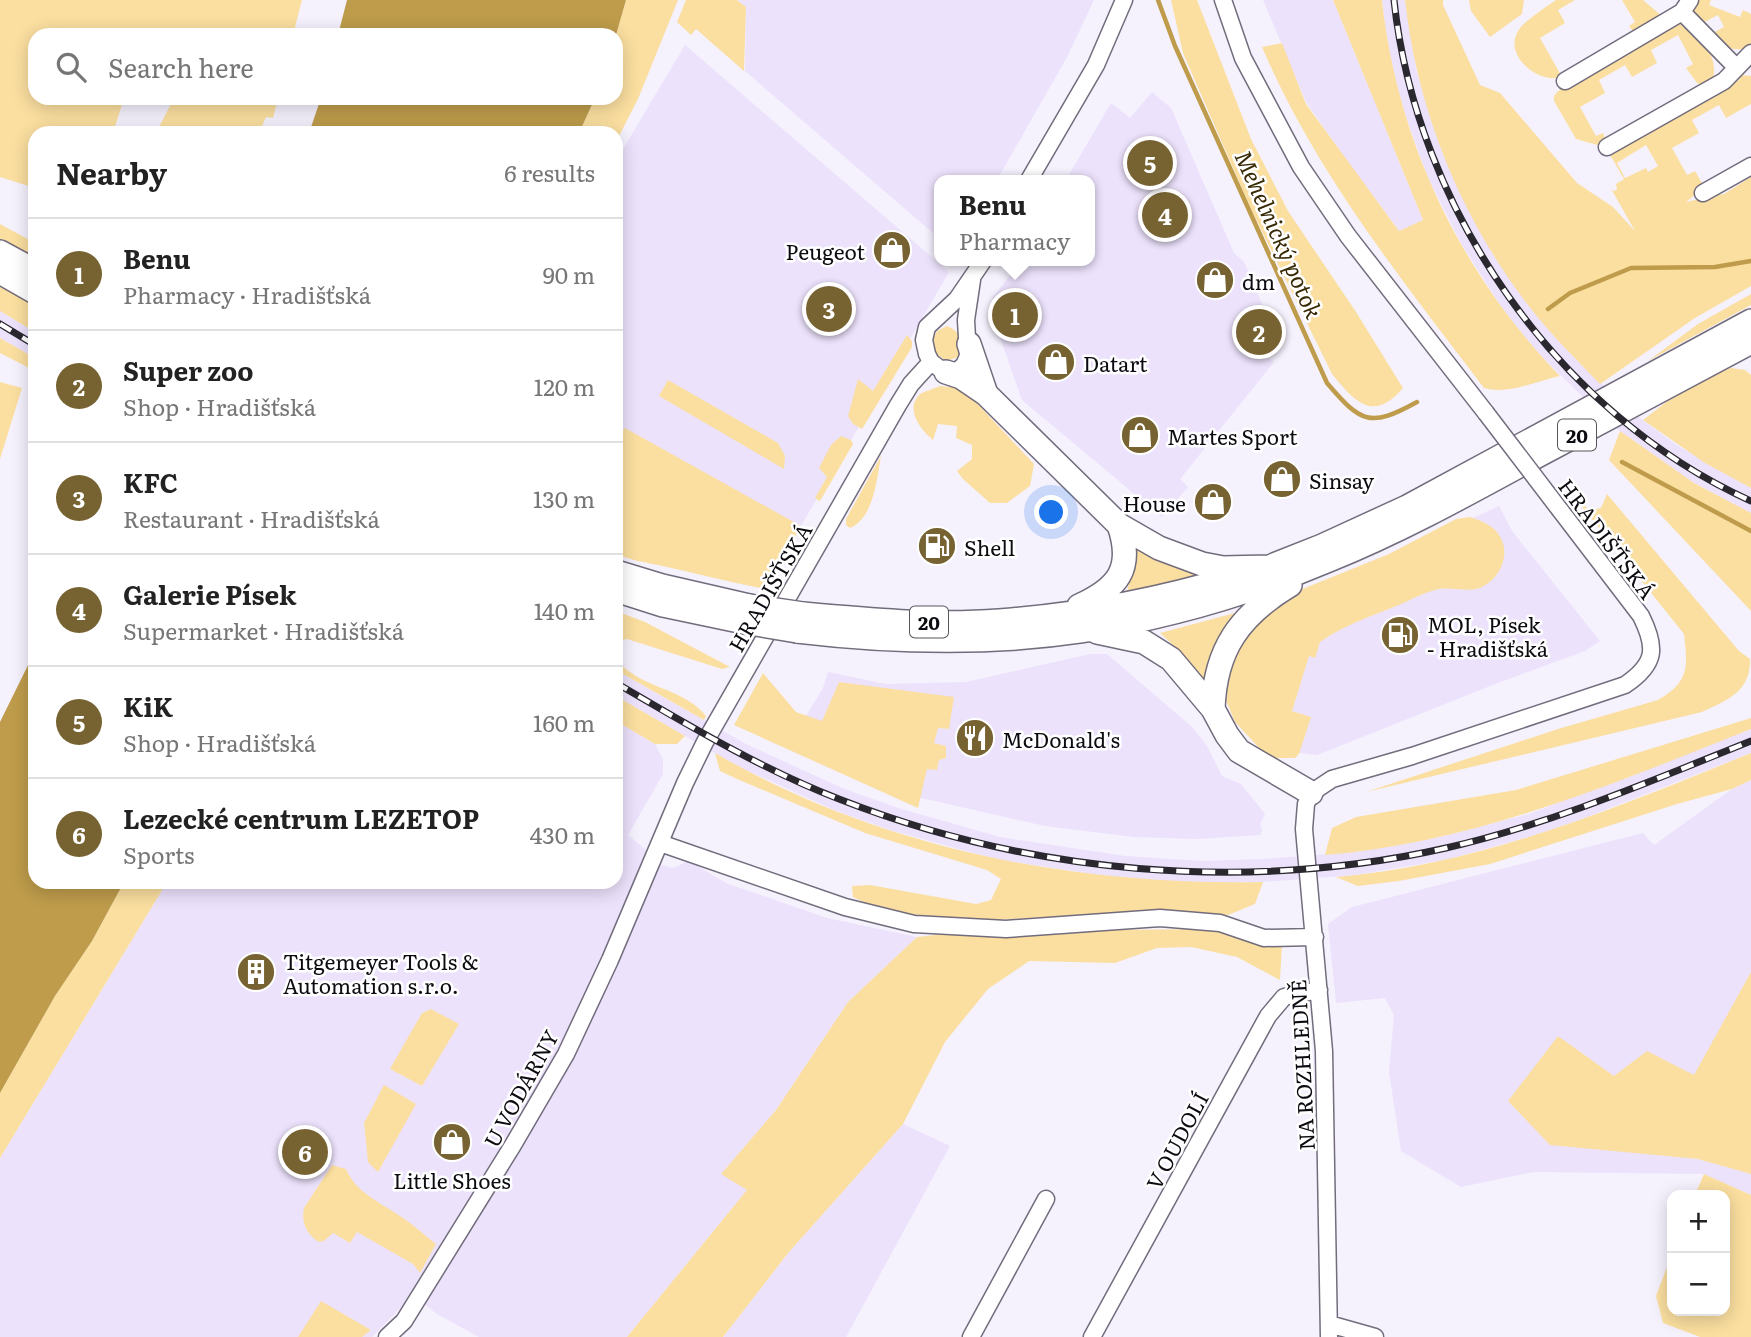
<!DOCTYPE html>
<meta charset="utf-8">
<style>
body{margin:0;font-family:Literata,serif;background:#f2f2f2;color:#222}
.controls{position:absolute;right:21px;bottom:21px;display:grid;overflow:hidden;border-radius:14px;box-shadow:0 4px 18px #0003}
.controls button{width:63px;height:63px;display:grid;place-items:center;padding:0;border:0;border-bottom:2px solid #e0e0e0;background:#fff;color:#222;font:35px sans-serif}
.you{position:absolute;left:1052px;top:513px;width:24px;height:24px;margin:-18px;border:5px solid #fff;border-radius:50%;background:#1a73e8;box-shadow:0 0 0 10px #1a73e833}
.badge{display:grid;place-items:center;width:46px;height:46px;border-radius:50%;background:#776232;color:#fff;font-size:23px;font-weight:700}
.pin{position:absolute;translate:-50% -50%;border:4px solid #fff;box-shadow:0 2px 7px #0006}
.popup{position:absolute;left:934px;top:175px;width:161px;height:91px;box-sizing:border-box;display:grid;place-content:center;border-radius:14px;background:#fff;filter:drop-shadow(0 2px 5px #0005);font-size:23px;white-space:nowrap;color:#767676}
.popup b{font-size:26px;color:#222}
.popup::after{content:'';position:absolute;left:50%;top:100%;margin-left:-14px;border:14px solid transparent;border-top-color:#fff}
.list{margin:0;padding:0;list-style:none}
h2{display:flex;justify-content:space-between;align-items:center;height:91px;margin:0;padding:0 28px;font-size:30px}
h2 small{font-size:23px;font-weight:400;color:#767676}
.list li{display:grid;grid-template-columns:46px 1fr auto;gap:21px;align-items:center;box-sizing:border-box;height:112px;padding:0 28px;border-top:2px solid #e0e0e0}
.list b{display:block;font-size:26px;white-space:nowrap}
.list p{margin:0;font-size:23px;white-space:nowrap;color:#767676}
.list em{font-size:23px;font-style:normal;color:#767676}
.icon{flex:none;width:38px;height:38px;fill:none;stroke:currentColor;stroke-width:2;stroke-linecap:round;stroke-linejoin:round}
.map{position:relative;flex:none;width:1751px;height:1337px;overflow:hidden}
.search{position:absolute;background:#fff;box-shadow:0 4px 18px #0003;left:28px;top:28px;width:595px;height:77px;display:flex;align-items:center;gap:18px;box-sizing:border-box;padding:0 24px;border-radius:21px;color:#767676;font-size:26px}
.panel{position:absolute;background:#fff;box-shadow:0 4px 18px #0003;left:28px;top:126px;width:595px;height:763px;border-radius:21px}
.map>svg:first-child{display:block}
.built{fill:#ece2fc}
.green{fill:#fbdfa0;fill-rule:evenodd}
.water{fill:#be9c4b}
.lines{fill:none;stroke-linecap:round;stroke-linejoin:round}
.stream{stroke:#be9c4b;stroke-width:4.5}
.minor-casing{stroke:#726c7c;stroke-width:19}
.highway-casing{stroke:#726c7c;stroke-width:26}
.minor{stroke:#fff;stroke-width:16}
.highway{stroke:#fff;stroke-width:23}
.rail-casing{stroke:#2a272e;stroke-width:7}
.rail{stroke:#fff;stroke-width:4.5;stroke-dasharray:13;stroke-linecap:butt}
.minor-bridge-casing{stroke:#726c7c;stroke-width:19;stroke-linecap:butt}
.highway-bridge-casing{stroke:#726c7c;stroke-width:26;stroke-linecap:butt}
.minor-bridge{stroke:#fff;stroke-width:16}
.highway-bridge{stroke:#fff;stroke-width:23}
.labels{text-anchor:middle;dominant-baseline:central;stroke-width:5;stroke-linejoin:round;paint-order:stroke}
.shield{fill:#fff;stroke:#565458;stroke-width:2}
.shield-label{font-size:19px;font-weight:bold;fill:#0d0b11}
.poi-label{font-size:21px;fill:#0d0b11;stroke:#fff;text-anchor:start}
.street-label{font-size:21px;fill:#0d0b11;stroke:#fff}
.water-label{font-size:23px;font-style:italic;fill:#382a05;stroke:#fff}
</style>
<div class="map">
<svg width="1751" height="1337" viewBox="0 0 1751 1337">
<rect width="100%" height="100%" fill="#f5f1fd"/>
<path class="built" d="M738,0H1094L1067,57L997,180H940V239L745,71L746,7Z
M1263,0H1333L1423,220L1400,232L1342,154L1306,102Z
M1382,0H1405L1416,69L1437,137L1482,234L1525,300L1560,343L1628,409L1675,444L1751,488V513L1694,483L1613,426L1543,358L1506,314L1462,245L1428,178L1405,114L1394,75L1386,35Z
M685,45L949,272L766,586L616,531V161Z
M1152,92L1171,108L1234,253L1244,262L1279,343L1268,357L1274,362L1180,479L1188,487L1162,517L1022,400L996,326L1000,307L992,298L1022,261H1090V180H1066L1111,103L1130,118Z
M0,311L35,332V358L0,338Z
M1499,506L1512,531L1600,641L1585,651L1495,684L1317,755L1285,751L1299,598Z
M1090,654H1107L1192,727L1207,746L1222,776L1241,784L1265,814L1260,824L1262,830L1260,835L1197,839L1134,837L1045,826L917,797L794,736L823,688L828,672L886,684L966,682Z
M616,670L746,744L842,788L898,808L1000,837L1125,856L1203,861L1262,859L1354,852L1399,845L1444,836L1529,814L1751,729V753L1579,820L1535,835L1449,859L1356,875L1263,882L1203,883L1123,879L995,859L890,830L834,810L735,765L616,696Z
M616,721L655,744L663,759V774L628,835L648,852L644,860L673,868L689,861L726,883L827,918L917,937L848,1002L776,1110L722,1173L747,1190L627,1337H479L437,1314L413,1295L372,1337H0V1158L167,882H616Z
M1751,780V1195L1704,1174L1533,1172L1461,1187L1401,1151L1389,1072L1394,1015L1385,998L1336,1003L1328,924L1352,907L1643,833L1654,845L1732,789Z
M903,1124L950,1146L846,1337H723L789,1252Z"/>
<path class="green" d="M0,0H302L293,35H35V98H124L113,133H35V188L0,177Z
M626,0H678L638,99L616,142V133H579L595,98H616V35Z
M686,0H737L746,7L744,71L696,29L691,35L677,22Z
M1171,0H1197L1251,139L1288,211L1356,312L1403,388C1373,423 1355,402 1332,374L1250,207L1183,53Z
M1333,0H1382C1397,141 1461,274 1560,376C1537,381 1507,395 1484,388C1402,280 1315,172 1262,47L1282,43L1306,104L1399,231L1423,220Z
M1405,0H1443V5L1480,85L1500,93L1577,183L1613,207L1635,231L1610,187L1613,191L1617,190L1616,184L1624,179L1609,153L1739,80L1742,75L1751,76V104L1726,118L1719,105L1692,120L1699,133L1672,148L1687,175L1695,171L1702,183V189L1686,202L1724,194L1751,177V286L1695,318L1600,384C1574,357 1547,331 1525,301C1459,214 1417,108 1405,0ZM1646,145L1658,166L1648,172L1646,168L1625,178L1617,163Z
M1469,0H1524L1522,14L1490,37L1471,11Z
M1556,0H1575L1558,10L1565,23L1540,38L1562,77C1537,85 1499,52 1521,27C1524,22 1550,4 1556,0Z
M1622,0H1643L1663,17L1634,32L1629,26L1635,22Z
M1696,0H1711L1709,5L1740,17L1743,10L1751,14V47C1732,53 1724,47 1711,34L1724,27L1718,15L1701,24L1692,10Z
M1676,24L1686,25C1703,42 1720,57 1712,82L1704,86L1697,83L1686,68L1693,64L1678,35L1651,50L1657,63L1632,77L1625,65L1599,80L1605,93L1580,107L1596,136L1603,133L1605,139L1601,146L1576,139L1554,101V96L1558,91Z
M174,98H278L273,118L266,117L259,133H156Z
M0,224L35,243V260L0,242Z
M0,287L35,304V332L0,311Z
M1751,294V305L1648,361L1698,324Z
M947,326C961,331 964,344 958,357L947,361L937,355L932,342L937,331Z
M907,335L912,341V347L862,429L853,424L848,416L858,379L873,391Z
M0,338L35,358V371L0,353Z
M1731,368L1745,370L1751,375V488L1705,463L1643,420L1687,386Z
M668,380L778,443L785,456L784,469L659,396Z
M0,382L22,388L0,459Z
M940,386L958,388L973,399L1034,464L1030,486L1007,503H990L963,479L957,471L972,459V445L956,438L957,426L938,424L933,440C921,430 905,410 919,395C924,391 934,389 940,386Z
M625,428L801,526L765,589C729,582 694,573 658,565C643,562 630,560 616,554V437Z
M1620,431L1694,483L1751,513V611L1609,460Z
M841,436L851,440L853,444L820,501L815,498L827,477L819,468L831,445Z
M881,456C877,478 874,518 850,528L846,525V519Z
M1607,494L1739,651L1750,659C1751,692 1727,700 1702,712L1366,792L1558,729L1658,700C1689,682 1688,668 1684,634L1580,504L1592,510L1601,508Z
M1470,517C1479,520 1487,523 1494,529C1513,547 1504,576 1482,587C1470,593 1453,587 1439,589C1425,592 1412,599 1399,605C1372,616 1344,625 1320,642L1315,658L1309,656L1292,711L1311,717L1299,754L1295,758H1275L1262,751L1235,722L1225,698L1224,679L1245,632L1295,592L1389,554L1456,519Z
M1133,540L1215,573L1126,594L1131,577Z
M616,611L645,622L730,667L722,669L627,639L616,641Z
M1235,613C1214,636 1210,659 1208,689L1183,654L1160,633Z
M616,658C636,688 684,687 706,716L704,720L616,670Z
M763,673L796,712L822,721L839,682L954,697L949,729L938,728L934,743L946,746V758L939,760L937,770L927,769L918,808L734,725Z
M616,696L685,736L677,744H655L616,721Z
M1751,718V729C1613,784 1474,843 1325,855L1332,828L1356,817L1516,790Z
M715,753C881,849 1074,886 1263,882L1255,904L1228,915L1155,911L993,920L933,917L881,910L853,897L852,886L870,885L976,904L991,900L1001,879L987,870L865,833L737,779L720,771Z
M1751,753V780L1732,789L1677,804L1490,864L1399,881L1358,886L1336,877C1481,865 1618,807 1751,753Z
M124,882H167L0,1158V1093L55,996L92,941Z
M1218,929L1282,944L1280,980L1237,957L1191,947L1157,948L1115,963L1029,961L988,989L945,1042L903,1124L789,1252L723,1337H627L747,1190L721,1174L776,1110L848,1002L917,937L973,931Z
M1751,972V1174L1698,1159L1550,1145L1508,1101L1558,1036L1614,1076L1647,1051L1694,1075Z
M431,1009L459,1024L422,1086L390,1069L422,1013Z
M384,1085L416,1104L378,1172L368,1162L364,1123Z
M332,1165L346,1169C356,1193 380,1202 400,1216C413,1224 424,1235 436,1244L420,1273L413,1264L357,1232L350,1243L333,1233L324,1241L319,1242C306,1234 301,1222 304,1208Z
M1704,1174L1751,1195V1337H1700L1663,1323L1656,1296L1672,1254V1311H1725V1195H1695Z
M321,1301L371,1330L362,1337H298Z"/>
<path class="water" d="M347,0H626L616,35H338Z
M321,98H595L579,133H309Z
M35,651V882H124L92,941L55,996L0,1093V722Z"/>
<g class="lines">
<path class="stream" d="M1158,0L1175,46L1327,383C1361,423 1370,428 1417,402
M1548,309L1570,293L1631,268L1715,267L1751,261
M1622,462L1751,531"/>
<g class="minor-casing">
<path id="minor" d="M1223,0L1243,58L1301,167L1348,236L1486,413
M1682,12L1736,67
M1565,81L1682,12L1690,0
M1607,147L1724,81L1751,53
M1029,180L1096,65L1124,0
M1703,193L1751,166
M972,280L966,320L968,356L964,365L957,371H943L931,362L927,354L924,340L927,327L957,299L983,261
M660,843L845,907L914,924L1006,929L1160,918L1220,923L1264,938L1315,937
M1329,1324L1375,1337
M387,1337L404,1321L513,1145L566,1054L610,960L685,783L705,742L898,405L911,384L931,362
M971,1337L1046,1199
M1092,1337L1268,1016L1284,997L1319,990
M1329,1337L1324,1051L1304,829L1306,804L1311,793L1332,779L1412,756L1625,685C1656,664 1657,648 1641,616L1560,510"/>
</g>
<g class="highway-casing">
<path id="highway" d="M0,252L35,271
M0,272L35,292
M969,344L986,394
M946,372L961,377L986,394L1119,525L1159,548L1202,564L1223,568L1268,567
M1274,565L1322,546L1407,507L1751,321
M616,572L662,586L749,606
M616,590L663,605L744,622
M1079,606C1118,588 1134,569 1119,525
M803,614C868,620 934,626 999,621C1080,615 1158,600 1235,577
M797,631C890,642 987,645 1081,631C1165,618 1251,593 1329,560C1401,531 1469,493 1537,456C1608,418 1680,380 1751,342
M1097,632L1144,642L1171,659L1213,709L1227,735L1239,751L1311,793
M1213,709C1215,649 1240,615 1290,585"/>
</g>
<use href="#minor" class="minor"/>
<use href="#highway" class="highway"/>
<g class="rail-casing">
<path id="rail" d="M1394,0C1416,209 1558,414 1751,501
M0,324L35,345
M616,683C688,725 761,769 839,799C1030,874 1245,893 1446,848C1551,824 1651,781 1751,741"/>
</g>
<use href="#rail" class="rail"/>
<g class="minor-bridge-casing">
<path id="minor-bridge" d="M1486,413L1560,510"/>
</g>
<g class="highway-bridge-casing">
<path id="highway-bridge" d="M749,606L803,614
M744,622L797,631"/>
</g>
<use href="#minor-bridge" class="minor-bridge"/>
<use href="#highway-bridge" class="highway-bridge"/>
</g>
<defs>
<g id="shop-disc" transform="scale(2.0125)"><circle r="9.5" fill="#776232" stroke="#fff"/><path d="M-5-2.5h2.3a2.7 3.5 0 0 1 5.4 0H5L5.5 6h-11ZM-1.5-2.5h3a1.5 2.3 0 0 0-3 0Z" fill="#fff"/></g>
<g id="fuel-disc" transform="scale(2.0125)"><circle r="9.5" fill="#776232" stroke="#fff"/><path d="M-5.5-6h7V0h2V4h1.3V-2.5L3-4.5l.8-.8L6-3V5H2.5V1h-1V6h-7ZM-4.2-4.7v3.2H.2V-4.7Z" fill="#fff"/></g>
<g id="restaurant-disc" transform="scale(2.0125)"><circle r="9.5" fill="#776232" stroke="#fff"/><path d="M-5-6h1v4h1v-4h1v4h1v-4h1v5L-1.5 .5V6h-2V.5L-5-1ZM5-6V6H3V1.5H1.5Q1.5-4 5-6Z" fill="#fff"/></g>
<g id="building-disc" transform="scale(2.0125)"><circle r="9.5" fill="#776232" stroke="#fff"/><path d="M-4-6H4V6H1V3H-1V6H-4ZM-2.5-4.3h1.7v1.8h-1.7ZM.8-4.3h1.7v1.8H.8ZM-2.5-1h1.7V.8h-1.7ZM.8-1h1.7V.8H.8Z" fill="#fff"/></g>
</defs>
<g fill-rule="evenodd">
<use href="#shop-disc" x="892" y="250"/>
<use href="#shop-disc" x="1215" y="280"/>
<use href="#shop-disc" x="1056" y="362"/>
<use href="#shop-disc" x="1140" y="435"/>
<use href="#shop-disc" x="1282" y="479"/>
<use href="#shop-disc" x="1213" y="502"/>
<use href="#fuel-disc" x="937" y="546"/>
<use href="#fuel-disc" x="1400" y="635"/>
<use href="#restaurant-disc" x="975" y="738"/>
<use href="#building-disc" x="256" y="972"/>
<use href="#shop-disc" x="452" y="1142"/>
</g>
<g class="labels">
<g class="shield">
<rect x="1558" y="419.5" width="38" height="31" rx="5"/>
<rect x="910" y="606.5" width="38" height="31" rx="5"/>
</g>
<g class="shield-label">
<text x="1577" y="435">20</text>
<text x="929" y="622">20</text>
</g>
<g class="poi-label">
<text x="865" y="250" text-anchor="end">Peugeot</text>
<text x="1242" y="280">dm</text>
<text x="1083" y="362">Datart</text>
<text x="1167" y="435">Martes Sport</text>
<text x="1309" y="479">Sinsay</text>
<text x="1186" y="502" text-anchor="end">House</text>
<text x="964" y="546">Shell</text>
<text x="1427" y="623">MOL, Písek<tspan x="1427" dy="24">- Hradišťská</tspan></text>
<text x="1002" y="738">McDonald's</text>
<text x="283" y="960">Titgemeyer Tools &amp;<tspan x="283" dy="24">Automation s.r.o.</tspan></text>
<text x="452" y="1179" text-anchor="middle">Little Shoes</text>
</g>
<g class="street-label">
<text transform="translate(1608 538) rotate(53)">HRADIŠŤSKÁ</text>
<text transform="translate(769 587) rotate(-60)">HRADIŠŤSKÁ</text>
<text transform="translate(1301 1065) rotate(-93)">NA ROZHLEDNĚ</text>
<text transform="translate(520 1088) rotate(-61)">U VODÁRNY</text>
<text transform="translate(1176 1140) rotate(-62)">V OUDOLÍ</text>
</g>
<g class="water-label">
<text transform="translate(1280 234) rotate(66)">Mehelnický potok</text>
</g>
</g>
</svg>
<div class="controls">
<button>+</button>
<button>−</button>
</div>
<div class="you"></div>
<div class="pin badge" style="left:1015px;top:315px">1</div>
<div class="popup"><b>Benu</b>Pharmacy</div>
<div class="pin badge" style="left:1259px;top:332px">2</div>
<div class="pin badge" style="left:829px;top:309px">3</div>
<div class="pin badge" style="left:1165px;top:215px">4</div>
<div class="pin badge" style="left:1150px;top:163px">5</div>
<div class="pin badge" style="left:305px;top:1152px">6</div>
<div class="search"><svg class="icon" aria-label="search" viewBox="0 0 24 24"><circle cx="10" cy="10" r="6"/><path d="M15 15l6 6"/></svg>Search here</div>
<section class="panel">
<h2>Nearby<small>6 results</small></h2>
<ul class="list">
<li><span class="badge">1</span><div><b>Benu</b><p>Pharmacy · Hradišťská</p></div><em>90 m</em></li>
<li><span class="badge">2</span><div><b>Super zoo</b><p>Shop · Hradišťská</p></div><em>120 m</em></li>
<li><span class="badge">3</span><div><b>KFC</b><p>Restaurant · Hradišťská</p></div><em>130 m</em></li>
<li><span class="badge">4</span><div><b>Galerie Písek</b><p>Supermarket · Hradišťská</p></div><em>140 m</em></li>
<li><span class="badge">5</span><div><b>KiK</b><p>Shop · Hradišťská</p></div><em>160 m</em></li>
<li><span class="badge">6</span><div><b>Lezecké centrum LEZETOP</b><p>Sports</p></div><em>430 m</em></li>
</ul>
</section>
</div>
